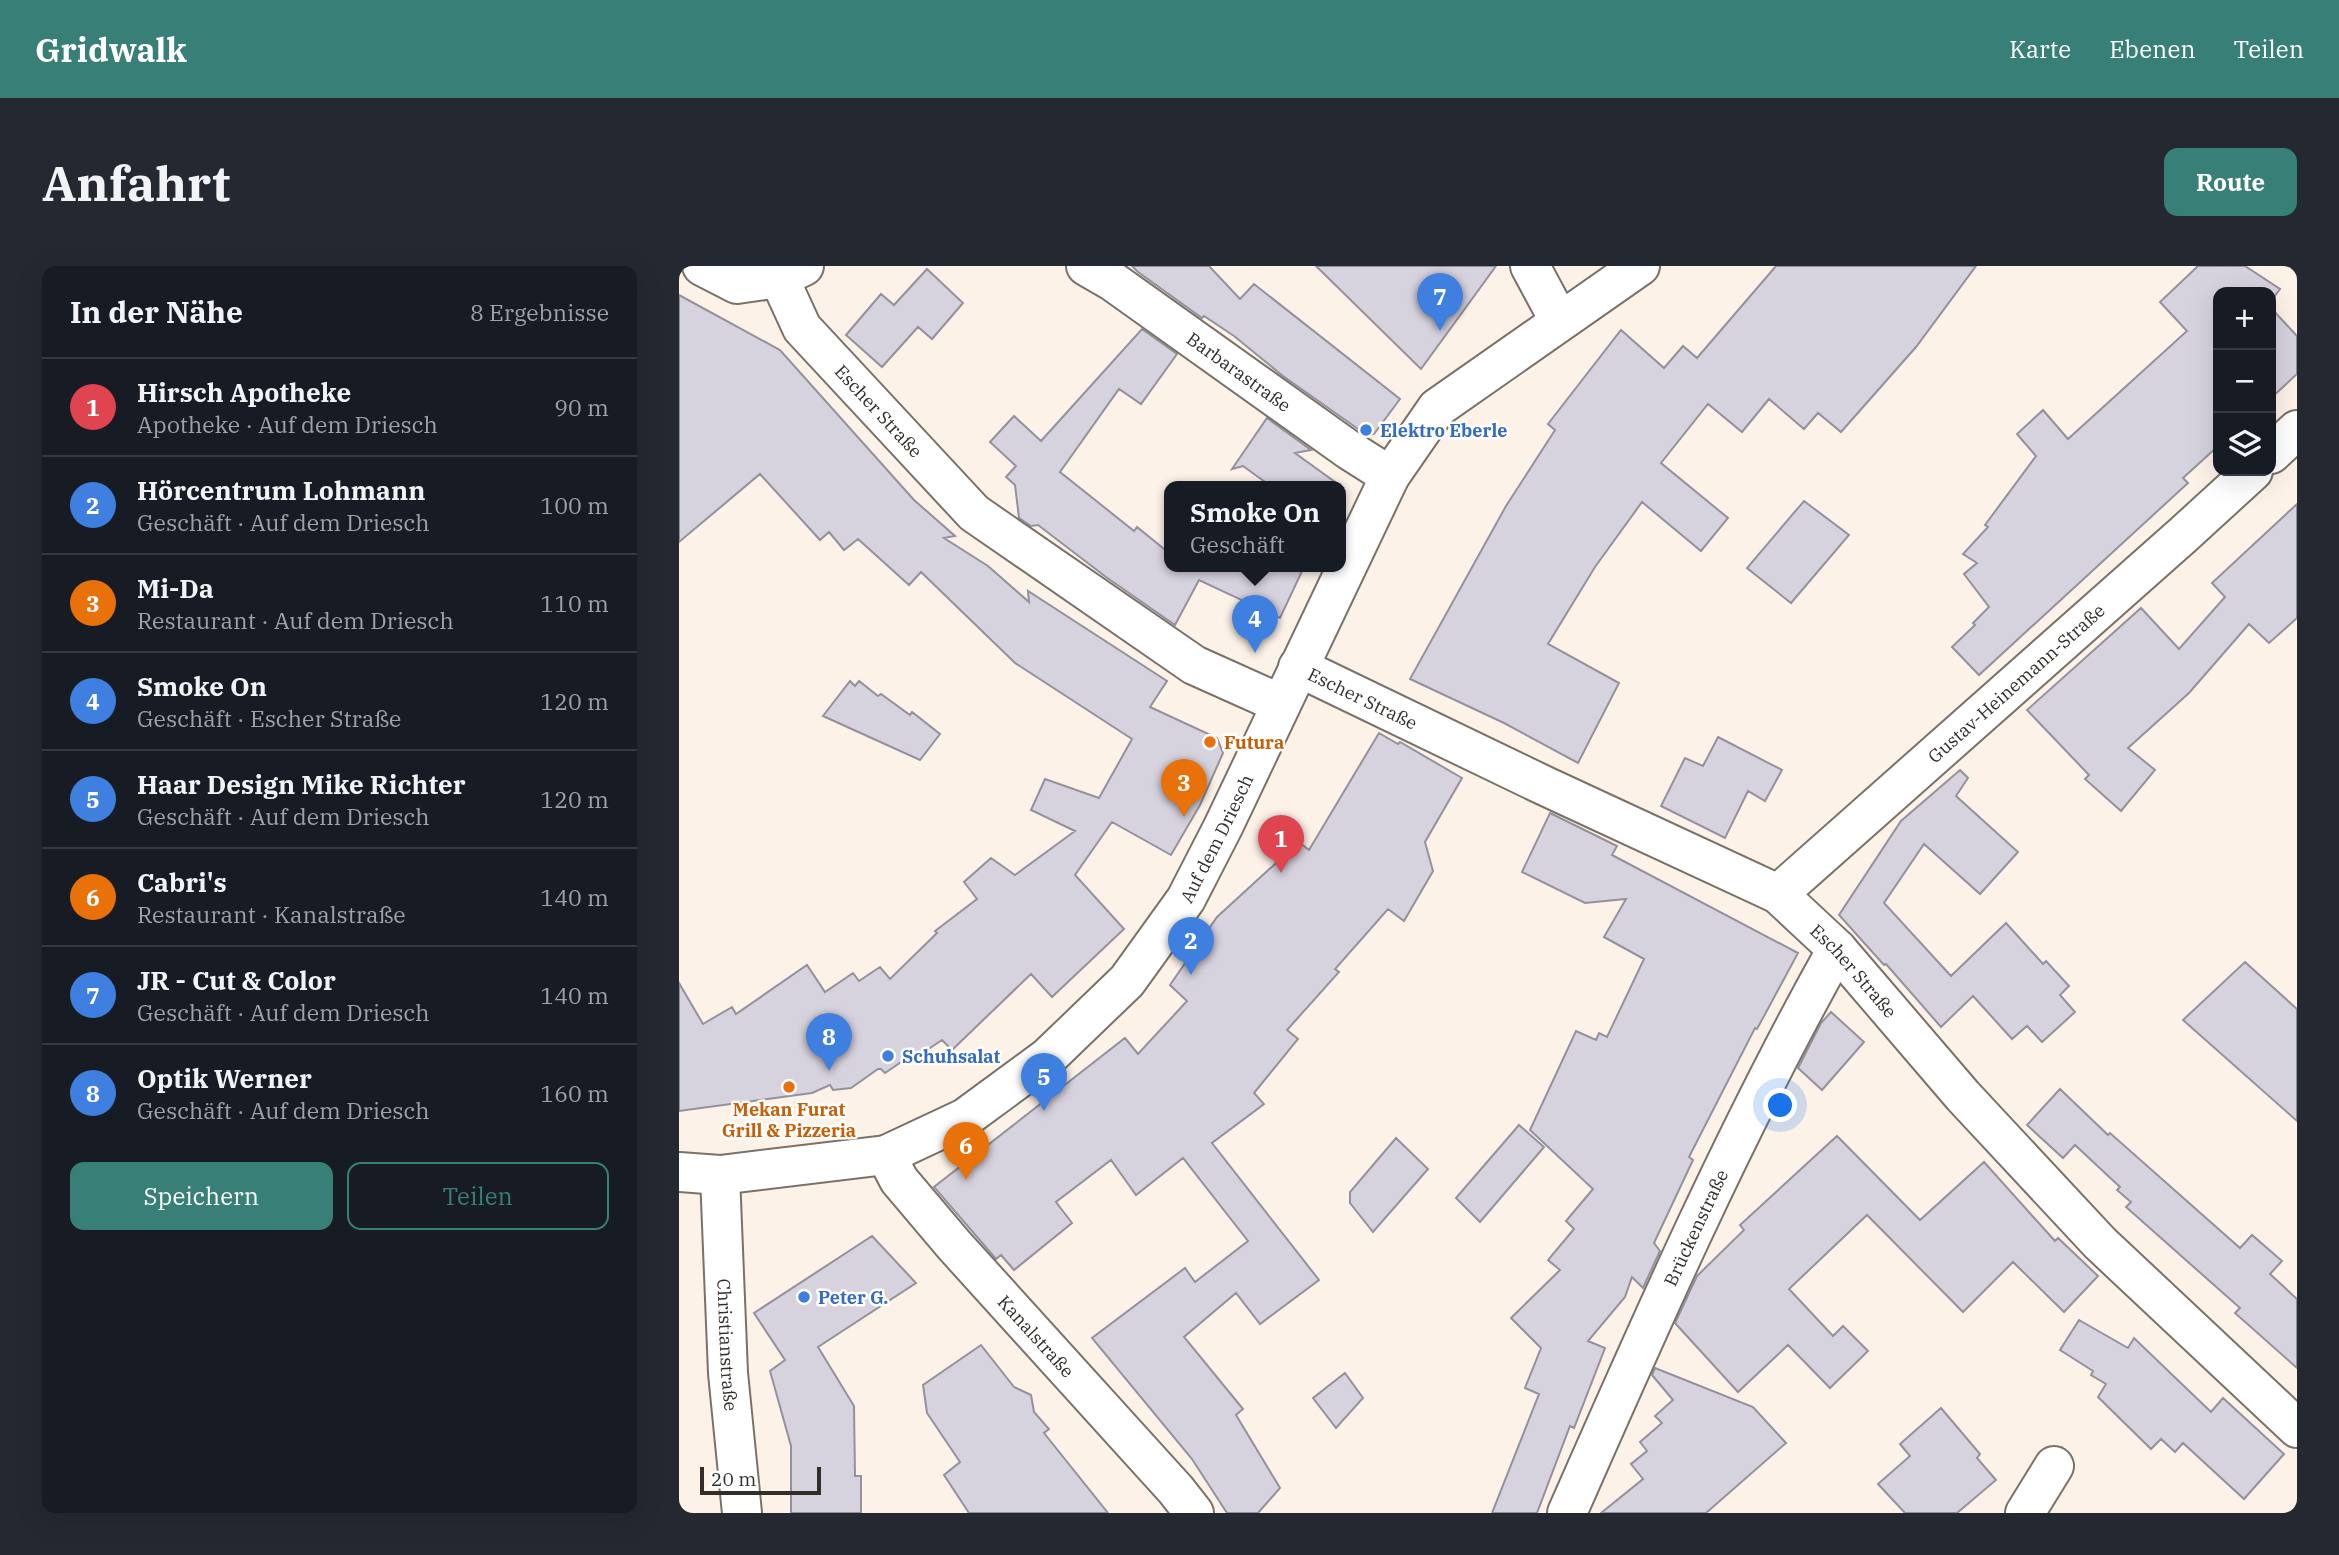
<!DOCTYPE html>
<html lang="de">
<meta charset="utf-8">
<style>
body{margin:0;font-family:"IBM Plex Serif",serif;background:#242831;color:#f1f3f6}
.controls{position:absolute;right:21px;top:21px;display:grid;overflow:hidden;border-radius:14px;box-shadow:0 7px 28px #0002}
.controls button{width:63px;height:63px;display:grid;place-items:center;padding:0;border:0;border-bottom:2px solid #363941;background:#171b24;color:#f1f3f6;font:35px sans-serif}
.scale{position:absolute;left:21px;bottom:18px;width:121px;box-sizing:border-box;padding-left:7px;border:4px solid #322e2a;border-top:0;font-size:19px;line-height:24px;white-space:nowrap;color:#322e2a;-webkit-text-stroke:5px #fff;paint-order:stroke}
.you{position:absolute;left:1102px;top:840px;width:24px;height:24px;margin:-18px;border:5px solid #fff;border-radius:50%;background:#1a73e8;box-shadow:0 0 0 10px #1a73e833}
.badge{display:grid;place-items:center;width:46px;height:46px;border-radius:50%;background:#387f78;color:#fff;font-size:23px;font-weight:700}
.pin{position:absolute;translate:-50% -58px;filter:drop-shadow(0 2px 4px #0008)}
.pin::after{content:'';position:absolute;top:37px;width:24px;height:21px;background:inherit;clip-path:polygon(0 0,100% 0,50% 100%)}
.popup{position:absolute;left:485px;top:215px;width:182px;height:91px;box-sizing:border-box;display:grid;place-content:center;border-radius:14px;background:#171b24;filter:drop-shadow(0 2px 5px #0005);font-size:23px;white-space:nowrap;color:#9ea1a6}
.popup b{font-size:26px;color:#f1f3f6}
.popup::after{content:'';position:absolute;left:50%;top:100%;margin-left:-14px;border:14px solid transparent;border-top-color:#171b24}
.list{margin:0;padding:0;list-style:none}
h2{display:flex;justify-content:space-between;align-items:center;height:91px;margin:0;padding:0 28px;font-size:30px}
h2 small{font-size:23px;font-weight:400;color:#9ea1a6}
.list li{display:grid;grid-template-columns:46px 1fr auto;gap:21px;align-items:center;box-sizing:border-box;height:98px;padding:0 28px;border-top:2px solid #363941}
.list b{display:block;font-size:26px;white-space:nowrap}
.list p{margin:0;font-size:23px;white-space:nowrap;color:#9ea1a6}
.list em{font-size:23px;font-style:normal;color:#9ea1a6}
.actions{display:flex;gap:14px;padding:21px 28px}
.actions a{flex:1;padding:16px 0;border:2px solid #387f78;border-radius:14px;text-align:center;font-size:24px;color:#387f78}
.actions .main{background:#387f78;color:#fff}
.icon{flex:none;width:38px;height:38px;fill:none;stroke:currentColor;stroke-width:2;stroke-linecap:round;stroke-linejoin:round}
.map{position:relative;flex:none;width:1618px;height:1247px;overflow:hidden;border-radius:14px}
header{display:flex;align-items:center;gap:42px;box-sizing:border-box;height:98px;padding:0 35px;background:#387f78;color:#fff}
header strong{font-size:33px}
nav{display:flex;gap:38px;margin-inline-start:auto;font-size:24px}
.intro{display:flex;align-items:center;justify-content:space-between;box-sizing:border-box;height:168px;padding:0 42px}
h1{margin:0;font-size:49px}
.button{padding:18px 32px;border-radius:14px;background:#387f78;color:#fff;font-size:24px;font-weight:700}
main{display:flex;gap:42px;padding:0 42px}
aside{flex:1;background:#171b24;border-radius:14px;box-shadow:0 7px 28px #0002}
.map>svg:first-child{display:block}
.building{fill:#d6d2de;stroke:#94919c;stroke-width:2}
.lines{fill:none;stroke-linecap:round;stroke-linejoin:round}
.street-casing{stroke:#7a7168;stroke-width:42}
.secondary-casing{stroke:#7a7168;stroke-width:42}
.street{stroke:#fff;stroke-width:38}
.secondary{stroke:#fff;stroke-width:38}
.shop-dot{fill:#3f7fe0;stroke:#fff;stroke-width:2.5}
.food-dot{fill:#e8710a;stroke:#fff;stroke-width:2.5}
.labels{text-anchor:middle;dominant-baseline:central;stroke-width:5;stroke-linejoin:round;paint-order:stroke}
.street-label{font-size:18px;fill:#322e2a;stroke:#fff}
.shop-label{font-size:18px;font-weight:bold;fill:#366cbe;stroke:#fff;text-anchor:start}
.food-label{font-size:18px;font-weight:bold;fill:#c56008;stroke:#fff;text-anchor:start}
</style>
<header>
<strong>Gridwalk</strong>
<nav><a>Karte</a><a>Ebenen</a><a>Teilen</a></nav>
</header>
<div class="intro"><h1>Anfahrt</h1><a class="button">Route</a></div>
<main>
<aside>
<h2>In der Nähe<small>8 Ergebnisse</small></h2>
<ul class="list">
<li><span class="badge" style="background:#e0444e">1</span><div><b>Hirsch Apotheke</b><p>Apotheke · Auf dem Driesch</p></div><em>90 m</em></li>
<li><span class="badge" style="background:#3f7fe0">2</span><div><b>Hörcentrum Lohmann</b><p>Geschäft · Auf dem Driesch</p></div><em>100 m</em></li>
<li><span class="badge" style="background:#e8710a">3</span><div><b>Mi-Da</b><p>Restaurant · Auf dem Driesch</p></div><em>110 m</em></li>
<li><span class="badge" style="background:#3f7fe0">4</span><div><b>Smoke On</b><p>Geschäft · Escher Straße</p></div><em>120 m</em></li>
<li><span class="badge" style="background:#3f7fe0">5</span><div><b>Haar Design Mike Richter</b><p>Geschäft · Auf dem Driesch</p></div><em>120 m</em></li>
<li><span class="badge" style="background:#e8710a">6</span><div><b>Cabri's</b><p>Restaurant · Kanalstraße</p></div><em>140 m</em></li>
<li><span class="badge" style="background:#3f7fe0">7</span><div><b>JR - Cut &amp; Color</b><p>Geschäft · Auf dem Driesch</p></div><em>140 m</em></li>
<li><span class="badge" style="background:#3f7fe0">8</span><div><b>Optik Werner</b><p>Geschäft · Auf dem Driesch</p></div><em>160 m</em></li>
</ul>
<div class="actions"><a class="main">Speichern</a><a>Teilen</a></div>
</aside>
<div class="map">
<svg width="1618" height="1247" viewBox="0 0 1618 1247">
<rect width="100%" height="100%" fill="#fcf2e8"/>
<path class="building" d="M453,0H530L561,33L575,18L721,133L695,168L689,170L604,110L555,70L525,50L523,52L459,6Z
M637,0H817L742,103Z
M1097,0H1297L1237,81L1162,166L1139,147L1125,163L1090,133L1063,166L1029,138L982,197L1049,252L1022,285L963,236L916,301L869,378L940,417L899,497L825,457L731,413L827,240L876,164L869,158L942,64L985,102L1004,80L1018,92Z
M1519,0H1566L1601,23L1592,35V26H1539V180L1504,212L1509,217L1300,409L1273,381L1296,359L1294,357L1310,341L1285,308L1298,297L1284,288L1309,261L1306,259L1357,190L1338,168L1364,144L1389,173L1508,65L1481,36Z
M248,3L284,37L253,73L239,61L203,101L167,69L202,28L215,39Z
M0,29L101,84L235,234L276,270L265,272L309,300L350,336L349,325L488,415L471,441L538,472L544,487L521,539L492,589L433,556L396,609L445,663L373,731L352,708L273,784L263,774L236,792L234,788L206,807L202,803H199L172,822L154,824L151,819L133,827L0,845V717L24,758L53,741L57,748L128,699L146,726L174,707L180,715L201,701L211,713L258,667L256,665L298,633L285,616L312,592L336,609L396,565L352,544L366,513L420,532L453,473L336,397L242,306L230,319L179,273L165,284L150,266L141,274L81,208L0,276Z
M1592,42L1618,70V108L1592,132Z
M463,63L498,88L462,138L440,123L381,206L455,265L458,261L490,287V301H625L601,352L520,314L496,359L427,311L359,259L352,260L340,252L336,219L327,211L337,200L311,176L335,150L362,175Z
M588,152L632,184L616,187L663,221H593L564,200L553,203Z
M1125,235L1170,269L1112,337L1068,302Z
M1618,238V352L1590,377L1570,358L1510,427L1449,482L1476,504L1442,545L1406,513L1410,509L1348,444L1462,342L1500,383L1546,331L1533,317Z
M171,415L176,420L180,415L199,430L202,428L231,449L233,446L261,468L241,494L144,450Z
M700,467L719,478L721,476L783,512L746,576L754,605L725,655L709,643L656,703L660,706L608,764L619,773L575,827L585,838L533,877L640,1014L581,1058L557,1027L505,1071L564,1143L557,1149L601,1222L579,1247H548L513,1193L413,1072L506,1002L516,1016L569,975L504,892L457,929L432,894L377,936L393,957L335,1004L322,989L317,993L255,921L446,772L459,788L508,735L491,719L538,651L620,576L630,584Z
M1039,471L1103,504L1086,535L1069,525L1046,572L982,540L1006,492L1024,500Z
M1281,504L1289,512L1277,530L1339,586L1301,628L1245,578L1205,637L1272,710L1327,657L1364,698L1367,695L1390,720L1381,729L1396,746L1363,776L1348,760L1333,773L1294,730L1262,761L1207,698L1205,699L1160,649L1222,555Z
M871,547L938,580L933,589L1119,687L1078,763L1076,762L1010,891L1014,894L975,977L981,985L964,1022L953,1011L946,1031L909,1075L926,1082L895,1162L891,1160L858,1247H813L860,1128L846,1122L862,1082L832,1052L881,1004L869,994L895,963L887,955L914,923L851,864L897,765L917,774L920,767L928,771L965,693L925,671L947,633L906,637L843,606Z
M1566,696L1618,743V855L1504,754Z
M1152,746L1185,776L1143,824L1119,802L1142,757Z
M1381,823L1429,869L1431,867L1561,982L1573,969L1603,995L1591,1008L1618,1033V1102L1556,1047L1561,1042L1447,941L1452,936L1438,924L1441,921L1396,879L1384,892L1348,859Z
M840,859L865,881L801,956L777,932Z
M1158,870L1241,954L1305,896L1376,975L1379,972L1419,1010L1385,1046L1334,996L1284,1046L1188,949L1110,1023L1154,1070L1164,1060L1189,1085L1151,1122L1109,1079L1059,1126L996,1057L1018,1010L1065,964L1061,959Z
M717,872L749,903L694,966L671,937V926Z
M193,970L237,1017L139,1081L175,1140L176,1210H182V1247H112V1180L91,1105L106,1094L75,1047Z
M1400,1054L1449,1082L1455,1072L1532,1146L1544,1132L1605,1188L1565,1233L1504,1177L1496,1186L1482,1173L1472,1183L1419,1131L1427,1118L1412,1109L1414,1105L1381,1084Z
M302,1079L335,1121L352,1129L355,1146L370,1163L365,1167L429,1247H290L265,1209L281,1196L248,1147L244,1119Z
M976,1102L1074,1141L1107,1177L1027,1247H922L964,1213L952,1198L968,1185L961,1176L983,1157L976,1150L994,1134L973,1109Z
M666,1107L684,1132L657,1162L634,1132Z
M1262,1142L1301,1188L1298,1192L1317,1214L1278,1247H1226L1199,1218L1231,1190L1221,1178Z"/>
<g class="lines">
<g class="street-casing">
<g id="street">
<path d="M23,0L58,18L100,12L125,0"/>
<path id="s1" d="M407,0L433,15L670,184L711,210"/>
<path d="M851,0L880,54"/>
<path id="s2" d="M100,12L123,62L295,247L515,399L602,438"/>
<path d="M1592,188L1618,164"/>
<path id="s3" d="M619,401L864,519L1099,628L1158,683L1284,830L1421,977L1618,1162"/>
<path id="s4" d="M1099,628L1504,269L1574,205"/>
<path id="s5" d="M207,889L220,914L275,979L497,1224L515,1247"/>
<path id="s6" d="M41,909L49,1107L63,1247"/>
<path id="s7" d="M888,1247C972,1056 1056,865 1158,683"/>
<path d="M1346,1247L1375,1200"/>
</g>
</g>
<g class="secondary-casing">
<g id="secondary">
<path id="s8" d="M0,906L41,909L207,889L286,852L369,791L448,715L507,633L544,561L711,210L758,142L961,0"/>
</g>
</g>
<use href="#street" class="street"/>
<use href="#secondary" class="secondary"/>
</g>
<g class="shop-dot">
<circle cx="687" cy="164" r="7"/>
<circle cx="209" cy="790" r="7"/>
<circle cx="125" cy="1031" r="7"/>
</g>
<g class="food-dot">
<circle cx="531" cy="476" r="7"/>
<circle cx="110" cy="821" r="7"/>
</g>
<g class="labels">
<g class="street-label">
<text stroke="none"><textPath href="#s1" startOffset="186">Barbarastraße</textPath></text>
<text stroke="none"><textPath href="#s2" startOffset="168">Escher Straße</textPath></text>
<text stroke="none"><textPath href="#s4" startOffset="318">Gustav-Heinemann-Straße</textPath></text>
<text stroke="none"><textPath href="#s3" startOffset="72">Escher Straße</textPath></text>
<text stroke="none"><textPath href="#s8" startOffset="677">Auf dem Driesch</textPath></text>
<text stroke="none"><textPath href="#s3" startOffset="639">Escher Straße</textPath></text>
<text stroke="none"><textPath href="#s7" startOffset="313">Brückenstraße</textPath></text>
<text stroke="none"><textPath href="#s5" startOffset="236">Kanalstraße</textPath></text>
<text stroke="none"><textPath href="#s6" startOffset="170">Christianstraße</textPath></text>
</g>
<g class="shop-label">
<text x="701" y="164">Elektro Eberle</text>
<text x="223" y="790">Schuhsalat</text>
<text x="139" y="1031">Peter G.</text>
</g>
<g class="food-label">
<text x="545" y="476">Futura</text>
<text x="110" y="843" text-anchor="middle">Mekan Furat<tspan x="110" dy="21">Grill &amp; Pizzeria</tspan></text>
</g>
</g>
</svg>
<div class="controls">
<button>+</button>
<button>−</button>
<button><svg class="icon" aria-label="layers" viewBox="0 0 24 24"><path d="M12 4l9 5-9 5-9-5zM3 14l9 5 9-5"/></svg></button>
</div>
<div class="scale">20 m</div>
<div class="you"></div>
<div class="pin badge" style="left:602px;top:607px;background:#e0444e">1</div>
<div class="pin badge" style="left:512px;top:709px;background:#3f7fe0">2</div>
<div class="pin badge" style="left:505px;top:551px;background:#e8710a">3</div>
<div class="pin badge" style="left:576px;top:387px;background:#3f7fe0">4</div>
<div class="popup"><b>Smoke On</b>Geschäft</div>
<div class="pin badge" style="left:365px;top:845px;background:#3f7fe0">5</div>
<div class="pin badge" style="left:287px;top:914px;background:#e8710a">6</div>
<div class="pin badge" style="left:761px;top:65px;background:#3f7fe0">7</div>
<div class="pin badge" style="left:150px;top:805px;background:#3f7fe0">8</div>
</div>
</main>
